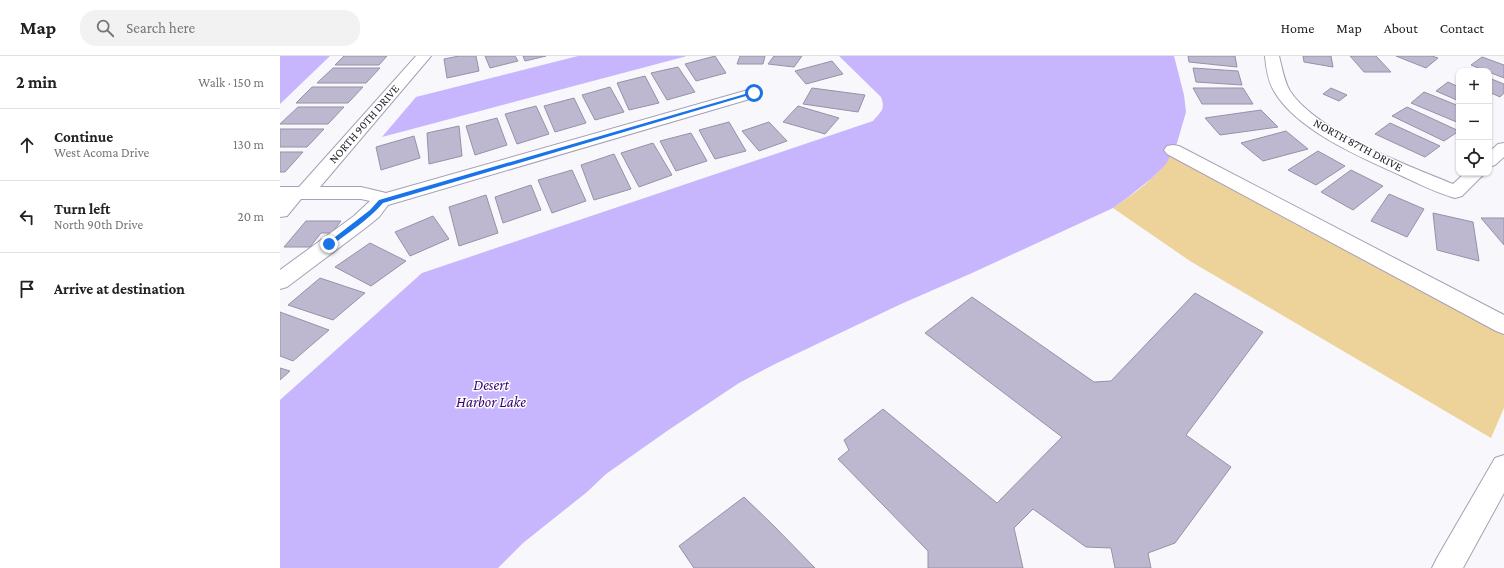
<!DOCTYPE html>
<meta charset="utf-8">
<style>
body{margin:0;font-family:"Crimson Pro",serif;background:#f2f2f2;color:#222}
.controls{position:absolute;right:12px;top:12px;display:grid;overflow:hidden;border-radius:8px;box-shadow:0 1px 3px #0004}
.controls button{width:36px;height:36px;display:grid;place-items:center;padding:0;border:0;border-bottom:1px solid #e0e0e0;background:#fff;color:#222;font:20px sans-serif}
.stop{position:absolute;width:12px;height:12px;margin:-9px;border:3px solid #1a73e8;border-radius:50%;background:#fff}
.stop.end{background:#1a73e8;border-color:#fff;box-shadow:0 1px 4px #0008}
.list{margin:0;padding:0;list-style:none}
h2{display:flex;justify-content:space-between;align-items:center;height:52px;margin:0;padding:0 16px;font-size:17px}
h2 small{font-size:13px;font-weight:400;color:#767676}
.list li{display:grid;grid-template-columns:26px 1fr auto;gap:12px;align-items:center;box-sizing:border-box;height:72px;padding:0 16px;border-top:1px solid #e0e0e0}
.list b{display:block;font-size:15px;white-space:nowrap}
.list p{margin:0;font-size:13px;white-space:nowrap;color:#767676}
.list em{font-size:13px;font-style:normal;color:#767676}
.icon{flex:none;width:22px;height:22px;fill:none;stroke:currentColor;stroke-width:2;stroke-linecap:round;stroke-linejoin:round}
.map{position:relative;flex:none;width:1224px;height:512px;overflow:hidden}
header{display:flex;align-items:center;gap:24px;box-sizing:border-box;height:56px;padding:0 20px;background:#fff;border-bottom:1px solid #e0e0e0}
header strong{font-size:19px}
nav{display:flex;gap:22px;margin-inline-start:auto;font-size:14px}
.search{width:280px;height:36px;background:#f2f2f2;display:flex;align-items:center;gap:10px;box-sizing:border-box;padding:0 14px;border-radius:16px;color:#767676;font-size:15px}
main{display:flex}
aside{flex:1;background:#fff}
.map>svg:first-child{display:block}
.green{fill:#edd39a}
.water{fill:#c7b5fd}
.building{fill:#bdb8cf;stroke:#9691a8}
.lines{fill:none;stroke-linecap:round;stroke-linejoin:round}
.minor-casing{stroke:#a5a0b6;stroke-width:2}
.minor{fill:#fff;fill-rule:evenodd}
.route{fill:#1a73e8}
.labels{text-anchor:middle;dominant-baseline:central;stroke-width:3;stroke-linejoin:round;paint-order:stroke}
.far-street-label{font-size:12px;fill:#211f27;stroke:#fff}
.water-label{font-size:15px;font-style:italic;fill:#37046f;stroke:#fff}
</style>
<header>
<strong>Map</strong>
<div class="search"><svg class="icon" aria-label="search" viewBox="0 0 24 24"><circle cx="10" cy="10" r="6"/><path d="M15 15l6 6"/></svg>Search here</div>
<nav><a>Home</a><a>Map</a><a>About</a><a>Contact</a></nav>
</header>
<main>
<aside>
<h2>2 min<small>Walk · 150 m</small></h2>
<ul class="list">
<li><svg class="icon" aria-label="ahead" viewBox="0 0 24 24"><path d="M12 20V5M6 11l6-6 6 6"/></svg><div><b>Continue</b><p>West Acoma Drive</p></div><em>130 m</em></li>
<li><svg class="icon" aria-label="left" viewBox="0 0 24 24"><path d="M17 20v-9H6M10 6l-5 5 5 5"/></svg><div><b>Turn left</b><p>North 90th Drive</p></div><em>20 m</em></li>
<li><svg class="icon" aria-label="arrive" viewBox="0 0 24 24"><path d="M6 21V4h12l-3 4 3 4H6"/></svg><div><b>Arrive at destination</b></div></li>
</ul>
</aside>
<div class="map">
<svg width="1224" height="512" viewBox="0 0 1224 512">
<rect width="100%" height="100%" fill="#f8f7fb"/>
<path class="green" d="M890,99L1224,279V352L1211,382L910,205L833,152C853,138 878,122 890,99Z"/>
<path class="water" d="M0,0H50L0,48Z
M298,0H407L102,81L136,41Z
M559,0H894L904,39L906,56L897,87L886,108L872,122L847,142L833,152L692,217L621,248L495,308L459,327L387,375L326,418L307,436L243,487L218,512H0V344L142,217L593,65C600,56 606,54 601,41Z"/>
<path class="building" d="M64,0H107L99,9H55Z
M179,0H196L199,15L167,22L164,3Z
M205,0H235L238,5L210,12Z
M243,0H266L245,5Z
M435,0L446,17L416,25L405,8Z
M460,0H485L483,8H457Z
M494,0H522L514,11L488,8Z
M908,0H955L957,11L909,6Z
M1023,0H1051L1053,11L1024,6Z
M1070,0H1096L1111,16H1084Z
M1116,0H1152L1158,2L1146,12Z
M1202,1L1224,9V22L1191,9Z
M552,5L563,18L526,28L515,15Z
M398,11L415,36L387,44L371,17Z
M53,12H100L86,27H37Z
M913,12L958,15L962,29L916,26Z
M365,20L379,47L349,54L337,27Z
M1209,22L1224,28V37L1220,41L1209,36Z
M1168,26L1179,31V45L1156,35Z
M32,31H83L68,47H16Z
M330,31L344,56L315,64L302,39Z
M532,32L585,39L578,56L523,48Z
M913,32H963L973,48H922Z
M1051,32L1067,39L1059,45L1043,38Z
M1144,36L1179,50V67L1131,47Z
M294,42L306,67L275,76L264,50Z
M256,50L269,78L237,88L225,58Z
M518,50L559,62L545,78L503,66Z
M18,51H64L48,68H0Z
M1127,51L1179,75L1164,85L1112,60Z
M981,54L998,71L940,79L925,62Z
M217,62L227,89L195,99L186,70Z
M449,66L466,95L435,103L419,74Z
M489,66L507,85L479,95L462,75Z
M1110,67L1160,90L1145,101L1095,78Z
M179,70L182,100L149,108L147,77Z
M0,73H44L27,91H0Z
M1006,75L1028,93L983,105L961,87Z
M411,77L427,105L396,115L380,85Z
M134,80L140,102L101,114L96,91Z
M373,87L392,119L359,131L341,97Z
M1038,95L1065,110L1036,129L1008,114Z
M0,96H23L5,116H0Z
M334,98L351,133L314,144L301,109Z
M292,114L306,145L272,157L258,124Z
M1071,114L1103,130L1073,154L1041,136Z
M251,129L261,154L223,167L215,141Z
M1109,138L1144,153L1127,181L1091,165Z
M206,139L218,177L179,190L169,151Z
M1153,157L1193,166L1199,205L1157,194Z
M153,160L169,183L130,200L115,176Z
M1201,162H1224V189Z
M26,165H61L52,177H41L30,191H4Z
M90,187L126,205L91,230L55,211Z
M40,222L85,237L53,264L8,249Z
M915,237L983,276L906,379L951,411L895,487L868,497L871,512H835L831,492L806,491L753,453L734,472L743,512H648V495L558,403L569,394L564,384L603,353L717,447L782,381L645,277L692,241L814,326L831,325Z
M0,256L49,274L13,305L0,300Z
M0,312L10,315L0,324Z
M464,441L493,469L535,512H414L399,490Z"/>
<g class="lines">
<g class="minor-casing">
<path id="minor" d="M136,0H151L40,131H81L106,137L468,34L474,32L480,34L482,37L480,40L108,149L99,161L88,170L7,231L0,233V214L74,160L90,145L81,143H21L7,160L0,161V131H19Z
M985,0H999C1002,11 1004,25 1010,35C1037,76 1127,109 1173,128L1185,117H1205L1182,140L1175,142C1157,137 1139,128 1122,120C1082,102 1016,74 994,35C988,25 986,12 985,0Z
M1224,87V101L1215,109L1209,111V96L1218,88Z
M893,89L899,90L1224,259V278L1216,275L887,98L884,94L887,90Z
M1224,399V437L1183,512H1152L1157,502L1215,402Z"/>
</g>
<use href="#minor" class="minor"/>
</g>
<path class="route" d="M472,36L476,37L103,147C88,164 69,176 51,190L46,188L90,154L99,144Z"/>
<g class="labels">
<g class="far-street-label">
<text transform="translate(84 68) rotate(-49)">NORTH 90TH DRIVE</text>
<text transform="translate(1078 89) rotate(28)">NORTH 87TH DRIVE</text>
</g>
<g class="water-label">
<text x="211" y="329">Desert<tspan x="211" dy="17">Harbor Lake</tspan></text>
</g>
</g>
</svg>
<div class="controls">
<button>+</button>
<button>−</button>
<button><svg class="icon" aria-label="locate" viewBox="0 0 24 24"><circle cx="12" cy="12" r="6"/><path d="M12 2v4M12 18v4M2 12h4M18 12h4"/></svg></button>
</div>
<div class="stop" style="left:474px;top:37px"></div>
<div class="stop end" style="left:49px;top:188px"></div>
</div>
</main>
